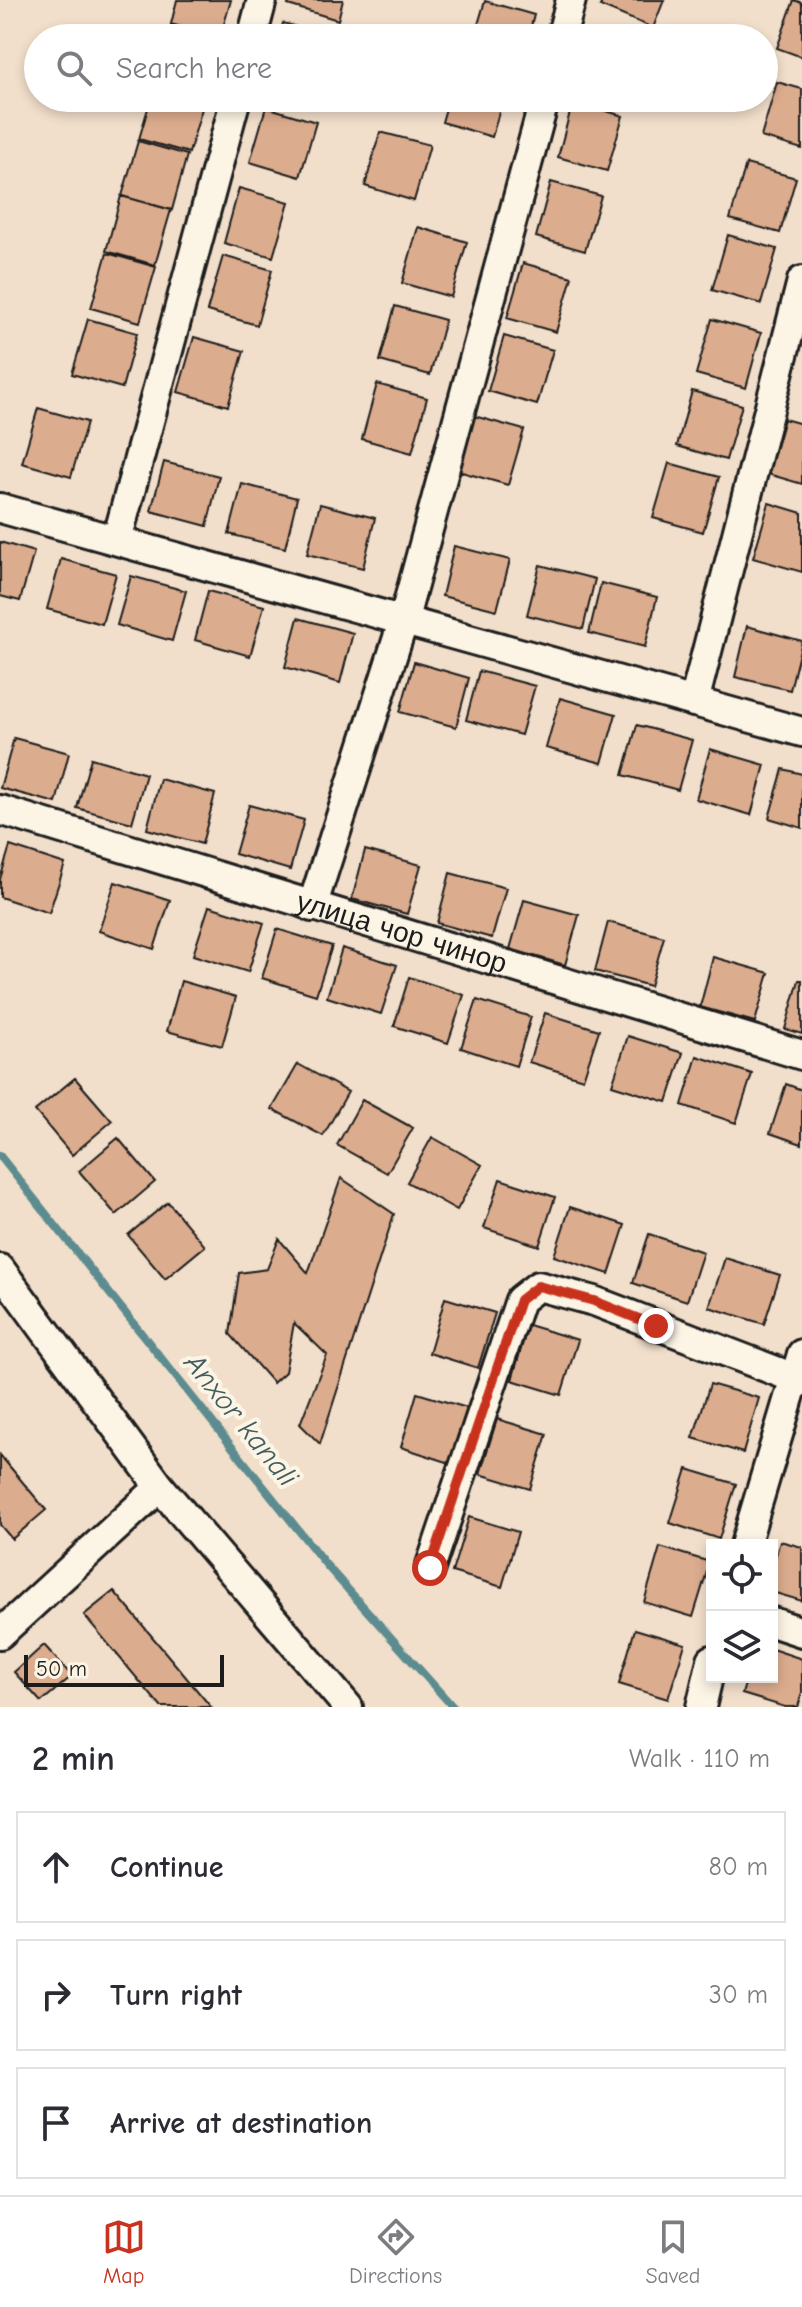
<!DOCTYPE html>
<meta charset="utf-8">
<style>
body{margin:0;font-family:"Comic Neue",sans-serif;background:#f2f2f3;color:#2b2b33}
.controls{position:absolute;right:24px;bottom:24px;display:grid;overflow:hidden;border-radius:0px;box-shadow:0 4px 12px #0003}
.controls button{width:72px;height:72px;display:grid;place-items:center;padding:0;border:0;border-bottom:2px solid #e1e1e2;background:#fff;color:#2b2b33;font:40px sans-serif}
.scale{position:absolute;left:24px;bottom:20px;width:200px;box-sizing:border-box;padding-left:8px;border:4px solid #1c1c1c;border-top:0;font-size:22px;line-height:28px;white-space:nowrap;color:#1c1c1c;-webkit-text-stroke:6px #fcf5e5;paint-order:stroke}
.stop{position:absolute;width:24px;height:24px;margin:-18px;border:6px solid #c8321e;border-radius:50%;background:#fff}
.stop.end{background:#c8321e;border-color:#fff;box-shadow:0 2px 8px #0008}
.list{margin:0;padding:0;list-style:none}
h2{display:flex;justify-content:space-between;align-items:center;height:104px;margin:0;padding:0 32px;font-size:34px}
h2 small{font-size:26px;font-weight:400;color:#7c7c81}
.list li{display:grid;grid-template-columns:52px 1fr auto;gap:24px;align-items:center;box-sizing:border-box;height:112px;margin:0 16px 16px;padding:0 16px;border:2px solid #e1e1e2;border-radius:0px}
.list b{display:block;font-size:30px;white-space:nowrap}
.list em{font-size:26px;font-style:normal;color:#7c7c81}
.icon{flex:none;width:44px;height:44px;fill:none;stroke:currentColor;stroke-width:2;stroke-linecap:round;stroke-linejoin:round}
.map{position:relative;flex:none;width:802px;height:1707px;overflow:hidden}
.search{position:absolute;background:#fff;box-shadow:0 4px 12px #0003;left:24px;right:24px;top:24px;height:88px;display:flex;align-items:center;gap:20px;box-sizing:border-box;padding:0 28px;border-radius:44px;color:#7c7c81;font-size:30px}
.sheet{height:488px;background:#fff}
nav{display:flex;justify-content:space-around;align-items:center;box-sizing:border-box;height:112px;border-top:2px solid #e1e1e2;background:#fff;font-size:22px;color:#7c7c81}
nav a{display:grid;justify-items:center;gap:4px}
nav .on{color:#c8321e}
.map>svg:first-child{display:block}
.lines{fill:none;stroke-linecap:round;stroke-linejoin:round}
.stream{stroke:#5b8c8f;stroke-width:8}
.building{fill:#dcac8e;stroke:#1c1c1c;stroke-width:2}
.minor-casing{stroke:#1c1c1c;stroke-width:34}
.minor{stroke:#fcf5e5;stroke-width:28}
.route{stroke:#c8321e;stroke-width:10}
.labels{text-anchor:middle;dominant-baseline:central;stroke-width:8;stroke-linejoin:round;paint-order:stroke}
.street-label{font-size:28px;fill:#1c1c1c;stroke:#fcf5e5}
.water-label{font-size:30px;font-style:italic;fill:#415d5f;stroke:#fcf5e5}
</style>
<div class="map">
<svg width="802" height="1707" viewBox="0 0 802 1707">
<rect width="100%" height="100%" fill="#f2dfcb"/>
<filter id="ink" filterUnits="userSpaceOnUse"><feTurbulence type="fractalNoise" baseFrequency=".0125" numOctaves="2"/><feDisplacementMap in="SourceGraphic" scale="16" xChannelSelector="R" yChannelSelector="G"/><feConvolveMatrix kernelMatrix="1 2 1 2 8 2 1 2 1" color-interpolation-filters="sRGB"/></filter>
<g filter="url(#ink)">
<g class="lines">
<path class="stream" d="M0,1156L327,1566L453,1707"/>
</g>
<path class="building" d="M177,0H231L220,38L171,24Z
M290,0H343L338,20L288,5Z
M603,0H664L653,28L600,6Z
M794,0L802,3V57L777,48Z
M485,1L534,15L528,38H474Z
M283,23L333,37L332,38H279Z
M171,25L215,38H167Z
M777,82L802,89V149L761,137Z
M151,98H205L189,153L139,139Z
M449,98H503L492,137L442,122Z
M573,101L623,116L607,171L558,157Z
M266,107L316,122L300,177L250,162Z
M380,132L430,145L414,201L365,186Z
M138,141L187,155L172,210L122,196Z
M746,164L796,178L780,233L730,219Z
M551,182L601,196L585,251L536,237Z
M239,188L289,202L273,257L224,243Z
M121,196L171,210L155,265L106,251Z
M418,227L467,242L451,297L402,283Z
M728,235L777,249L761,304L712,290Z
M107,253L156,267L140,322L91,308Z
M223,256L272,270L257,325L207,311Z
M523,263L572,277L556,332L507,318Z
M395,306L445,320L430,375L380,361Z
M88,319L137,333L122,388L72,374Z
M712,319L761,333L746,388L696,374Z
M504,336L553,350L537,405L488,391Z
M194,337L244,351L228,406L178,392Z
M377,384L427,398L412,453L362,439Z
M692,391L742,405L726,460L677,446Z
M38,408L87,422L71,477L22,463Z
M474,416L524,430L508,485L458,471Z
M784,419L802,424V484L768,474Z
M164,462L219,476L207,526L151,511Z
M669,463L719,477L703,532L653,518Z
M242,484L297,498L285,548L229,534Z
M769,503L802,513V572L753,558Z
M320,504L375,518L363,568L307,554Z
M0,542L34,552L20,601L0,596Z
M454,546L510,560L497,610L442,596Z
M61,559L116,574L102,624L47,609Z
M540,565L595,579L583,629L527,615Z
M131,576L186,591L172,641L117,625Z
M601,583L657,597L645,647L589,633Z
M208,591L264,606L250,656L195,640Z
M298,618L353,633L340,683L285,667Z
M747,626L802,641L790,690L735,677Z
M414,662L469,678L456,727L400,712Z
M479,671L535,686L521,735L466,720Z
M560,698L616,714L602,763L546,748Z
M637,725L692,740L678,790L623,775Z
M14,738L69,753L56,803L0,788Z
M710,749L765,765L751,815L696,799Z
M91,758L146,774L132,823L77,808Z
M783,769L802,774V828L769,818Z
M160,779L215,794L202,844L147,829Z
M249,805L304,820L290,870L235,854Z
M10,846L65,864L49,913L0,897V879Z
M365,850L421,865L407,914L352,899Z
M450,873L506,888L492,938L437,923Z
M115,882L170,900L154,949L99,931Z
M524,900L579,915L565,965L510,949Z
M209,906L264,923L248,972L193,955Z
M608,922L664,937L650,986L595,971Z
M277,929L332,946L316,995L262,978Z
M342,948L397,965L381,1014L327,997Z
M713,957L769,973L755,1022L700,1007Z
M409,977L464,995L448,1043L394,1026Z
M799,980H802V1034L785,1029Z
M181,981L236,997L222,1046L167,1031Z
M477,1000L531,1017L516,1066L461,1048Z
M545,1013L599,1030L583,1079L529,1062Z
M628,1036L683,1053L667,1102L612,1085Z
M697,1056L752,1074L736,1123L682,1105Z
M298,1064L348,1092L323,1136L272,1109Z
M75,1078L112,1121L72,1155L35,1111Z
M786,1084L802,1090V1144L770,1133Z
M362,1100L413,1128L387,1173L337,1145Z
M432,1137L482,1165L457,1210L407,1182Z
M118,1138L155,1182L116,1215L79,1171Z
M341,1178L394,1214L320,1444L300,1424L327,1355L294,1323L285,1372L273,1383L230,1334L239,1273L267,1269L279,1239L308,1273Z
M500,1179L555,1197L539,1246L484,1228Z
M168,1202L205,1246L165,1279L128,1235Z
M570,1207L625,1225L609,1274L554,1256Z
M649,1234L703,1252L687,1301L633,1283Z
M725,1258L780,1275L764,1324L709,1307Z
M445,1298L495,1313L478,1368L429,1353Z
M528,1325L578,1340L561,1395L512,1380Z
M710,1384L759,1398L743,1453L693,1438Z
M417,1393L467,1408L450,1463L401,1447Z
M497,1419L547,1434L530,1489L480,1474Z
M0,1455L46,1510L12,1539L0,1525Z
M687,1469L736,1484L719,1539L670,1523Z
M469,1517L518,1532L502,1587L452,1572Z
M780,1541L802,1547V1601L772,1592V1569Z
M660,1547L710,1562L693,1617L644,1602Z
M114,1591L211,1707H161L84,1615Z
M635,1629L685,1644L668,1699L619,1684Z
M44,1645L72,1676L41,1702L14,1672Z
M772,1649L802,1659V1693L798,1707H785L742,1694L747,1677H772Z"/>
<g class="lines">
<g class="minor-casing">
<g id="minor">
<path d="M252,38L262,0"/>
<path d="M561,38L571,0"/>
<path d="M0,508L802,732"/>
<path d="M117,540L236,98"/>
<path d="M694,702L802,281"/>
<path id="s1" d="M0,810L802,1055"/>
<path d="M312,907L403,622L545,98"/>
<path d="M0,1269L160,1487L348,1707"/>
<path d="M745,1545L802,1354"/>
<path d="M430,1568L520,1300L538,1286L594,1301L802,1381"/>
<path d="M772,1622L802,1632"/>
<path d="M0,1634L160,1487"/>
<path d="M701,1707L712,1660"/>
</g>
</g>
<use href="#minor" class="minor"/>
</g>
</g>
<g class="lines" filter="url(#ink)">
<path class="route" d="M430,1568L520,1300L538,1286L594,1301L656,1326"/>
</g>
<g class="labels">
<g class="street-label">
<text stroke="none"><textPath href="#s1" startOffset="420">улица чор чинор</textPath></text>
</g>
<g class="water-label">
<text transform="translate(241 1420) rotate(51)">Anxor kanali</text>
</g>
</g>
</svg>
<div class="controls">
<button><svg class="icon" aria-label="locate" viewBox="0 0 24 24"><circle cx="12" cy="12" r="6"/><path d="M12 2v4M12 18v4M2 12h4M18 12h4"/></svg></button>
<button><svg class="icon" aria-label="layers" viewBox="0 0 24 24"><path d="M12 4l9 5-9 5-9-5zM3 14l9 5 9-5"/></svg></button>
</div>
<div class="scale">50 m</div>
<div class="stop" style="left:430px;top:1568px"></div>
<div class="stop end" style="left:656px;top:1326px"></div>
<div class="search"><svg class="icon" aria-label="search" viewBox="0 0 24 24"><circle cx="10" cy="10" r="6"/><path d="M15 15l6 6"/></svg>Search here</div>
</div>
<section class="sheet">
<h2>2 min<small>Walk · 110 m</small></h2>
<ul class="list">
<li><svg class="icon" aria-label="ahead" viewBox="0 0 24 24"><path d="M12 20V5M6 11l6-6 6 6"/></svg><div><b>Continue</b></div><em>80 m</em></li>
<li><svg class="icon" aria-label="right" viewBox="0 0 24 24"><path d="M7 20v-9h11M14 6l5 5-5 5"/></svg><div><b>Turn right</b></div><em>30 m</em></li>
<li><svg class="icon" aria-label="arrive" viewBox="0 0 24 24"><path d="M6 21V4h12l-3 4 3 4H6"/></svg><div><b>Arrive at destination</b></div></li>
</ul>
</section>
<nav>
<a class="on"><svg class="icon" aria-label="map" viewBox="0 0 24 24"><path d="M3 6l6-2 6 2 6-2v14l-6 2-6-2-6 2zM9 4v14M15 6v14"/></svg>Map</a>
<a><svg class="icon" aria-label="directions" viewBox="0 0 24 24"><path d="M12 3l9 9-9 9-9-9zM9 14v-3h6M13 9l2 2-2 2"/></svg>Directions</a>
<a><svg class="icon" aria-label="saved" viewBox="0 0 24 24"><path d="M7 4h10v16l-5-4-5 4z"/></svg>Saved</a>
</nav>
